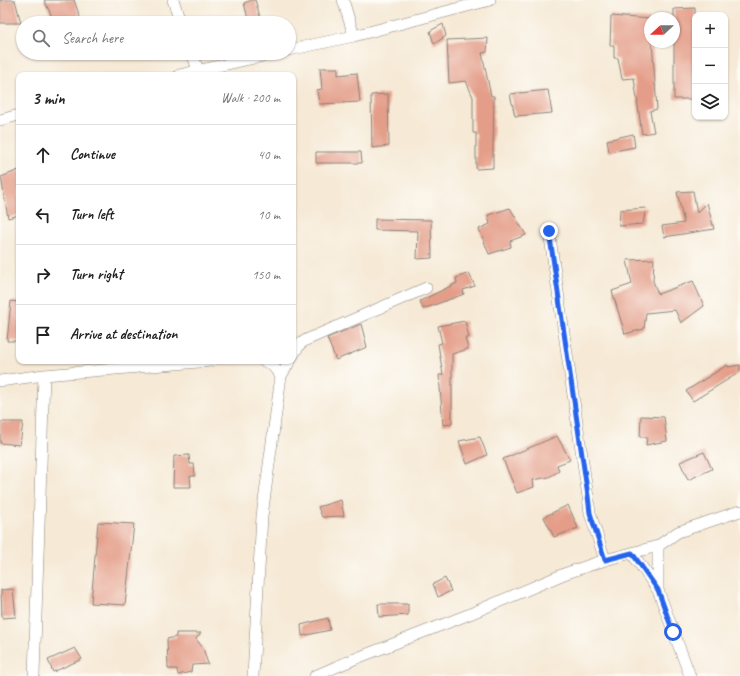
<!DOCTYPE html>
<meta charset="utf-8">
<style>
body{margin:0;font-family:Caveat,sans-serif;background:#f6f6f6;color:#222}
.controls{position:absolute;right:12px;top:12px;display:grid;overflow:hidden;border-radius:8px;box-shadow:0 1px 3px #0004}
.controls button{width:36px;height:36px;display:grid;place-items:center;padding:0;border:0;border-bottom:1px solid #e0e0e0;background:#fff;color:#222;font:20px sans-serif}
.compass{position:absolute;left:644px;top:12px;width:36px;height:36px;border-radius:50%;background:#fff;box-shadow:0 1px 3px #0004;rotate:249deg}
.stop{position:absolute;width:12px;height:12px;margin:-9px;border:3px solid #2563eb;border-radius:50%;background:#fff}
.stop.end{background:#2563eb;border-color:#fff;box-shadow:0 1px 4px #0008}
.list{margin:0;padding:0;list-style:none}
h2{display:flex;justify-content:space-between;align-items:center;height:52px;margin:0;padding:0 16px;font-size:17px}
h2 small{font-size:13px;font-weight:400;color:#767676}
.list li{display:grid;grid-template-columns:26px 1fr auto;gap:12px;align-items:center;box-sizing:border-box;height:60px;padding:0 16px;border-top:1px solid #e0e0e0}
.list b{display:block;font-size:15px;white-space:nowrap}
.list em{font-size:13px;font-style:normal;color:#767676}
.icon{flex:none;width:22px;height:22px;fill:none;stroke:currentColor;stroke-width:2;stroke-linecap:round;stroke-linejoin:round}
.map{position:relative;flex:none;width:740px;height:676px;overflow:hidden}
.search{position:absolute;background:#fff;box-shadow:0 1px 3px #0004;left:16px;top:16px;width:280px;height:44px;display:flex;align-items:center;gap:10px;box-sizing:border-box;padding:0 14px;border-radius:22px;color:#767676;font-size:15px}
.panel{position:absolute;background:#fff;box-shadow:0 1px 3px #0004;left:16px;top:72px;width:280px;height:292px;border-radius:8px}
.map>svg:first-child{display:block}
.building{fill:#e49d88}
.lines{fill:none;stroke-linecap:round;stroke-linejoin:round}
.minor-casing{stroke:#898278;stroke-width:12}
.minor{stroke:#fff;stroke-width:11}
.route{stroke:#2563eb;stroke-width:5}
</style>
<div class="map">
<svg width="740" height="676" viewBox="0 0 740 676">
<rect width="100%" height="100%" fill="#fdfcf7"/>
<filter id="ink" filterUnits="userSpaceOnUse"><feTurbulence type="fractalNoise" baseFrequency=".025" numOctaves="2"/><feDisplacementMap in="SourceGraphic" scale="8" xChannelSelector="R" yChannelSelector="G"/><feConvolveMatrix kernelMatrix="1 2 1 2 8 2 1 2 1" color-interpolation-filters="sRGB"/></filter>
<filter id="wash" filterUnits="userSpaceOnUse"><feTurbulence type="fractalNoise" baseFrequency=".012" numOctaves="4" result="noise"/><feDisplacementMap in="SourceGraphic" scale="16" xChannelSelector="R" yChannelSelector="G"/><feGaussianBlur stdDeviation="0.9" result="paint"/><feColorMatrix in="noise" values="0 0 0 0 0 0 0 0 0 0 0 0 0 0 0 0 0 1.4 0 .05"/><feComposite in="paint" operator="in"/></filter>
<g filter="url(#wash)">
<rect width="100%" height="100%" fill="#f6e9d5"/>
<g id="blocks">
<path class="building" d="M0,0H15L21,23H0Z
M44,0H74L82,23H55Z
M252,0H255L262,23H249L244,3Z
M695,8V99H674V9Z
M611,16L650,19V42H652L657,109L650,111L654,132L642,134L634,78L622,79L618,58H614V46H610Z
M443,24L446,36L434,44L430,31Z
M488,38L487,52L482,53L491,96H494L493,147V168L476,169V133H473V97L466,81L449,83L447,40Z
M320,68H338V75L357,73L360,102L319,104L317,90L322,89Z
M548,90L552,113L515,116L510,94Z
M388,94L389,146L372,148L371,95Z
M633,134L635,147L609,152L607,140Z
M316,152H361L362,163H316Z
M19,170V215L8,218L1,177Z
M693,191L697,213L707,203L714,229L664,237L662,226L684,223L677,192Z
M510,208L526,235L510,241L511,247L489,254L479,229L490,224L488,215Z
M646,208L643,224L619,226L620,210Z
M375,219L431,220L432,258L417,259L418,231L375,230Z
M654,259L653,281L658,294L693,281L704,306L681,323L675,310L646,313L644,329L625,334L612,291L632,284L627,260Z
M469,273L475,286L463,290L464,294L423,309L420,301L457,283L456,278Z
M11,301L19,302V341H7Z
M465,321L469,338H465L468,349L452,354V424L443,425L439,375H443L438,344L442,343L438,326Z
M361,324L367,347L336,360L327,338Z
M727,365L728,367L740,365V372L693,401L686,391Z
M641,416L664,417L667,441L646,445L647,437H640Z
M0,422H23L20,445L0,443Z
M557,436L570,460L557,465L559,471L549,477L533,480L534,487L517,493L503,459Z
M480,437L487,455L467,464L459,441Z
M704,452L712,469L688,480L680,462Z
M189,455L190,464H194L195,476H190L191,487H173L174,456Z
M341,500L344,516L322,517L318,507Z
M568,505L578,528L554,537L544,517Z
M98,522L134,524L125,605L91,603Z
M445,578L451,591L438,597L433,584Z
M13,589L16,617L2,618L1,590Z
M378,604H408V615L379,617Z
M328,618L330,630L302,636L301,625Z
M176,633H201L196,639L203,648L208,664L192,665L191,672L178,675L177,669H168L167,639L176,637Z
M75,648L82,659L53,672L48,660Z"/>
</g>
</g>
<g filter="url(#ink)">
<use href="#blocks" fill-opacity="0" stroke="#898278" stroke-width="1"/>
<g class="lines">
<g class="minor-casing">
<path id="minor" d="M173,0L181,23
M343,0L354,36
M289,50L354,36L490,0
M192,53L198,70
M179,75L276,53
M0,120L19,115
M549,231L588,497L590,513L605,560L658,546L678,532L740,511
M293,355L300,344L306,340L426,288
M264,361L272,365L281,376
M44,375L211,361
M0,381L44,375L34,676
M658,546V590L690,676
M632,553L658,590
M253,676L262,516L281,376L290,361
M315,676L352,660L470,614L564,574L605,560"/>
</g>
<use href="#minor" class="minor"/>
</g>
</g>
<g class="lines" filter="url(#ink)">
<path class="route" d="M549,231L588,496L590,513L605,560L632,553L658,590L673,632"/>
</g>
</svg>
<div class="controls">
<button>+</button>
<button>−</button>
<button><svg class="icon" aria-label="layers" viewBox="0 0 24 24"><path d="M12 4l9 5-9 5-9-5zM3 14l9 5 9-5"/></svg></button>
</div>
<svg class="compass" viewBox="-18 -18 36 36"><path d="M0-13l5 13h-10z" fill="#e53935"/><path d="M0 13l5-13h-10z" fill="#767676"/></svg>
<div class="stop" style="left:673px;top:632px"></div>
<div class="stop end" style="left:549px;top:231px"></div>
<div class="search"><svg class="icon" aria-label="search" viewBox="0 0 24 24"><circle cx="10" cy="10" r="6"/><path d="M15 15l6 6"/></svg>Search here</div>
<section class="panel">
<h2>3 min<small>Walk · 200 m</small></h2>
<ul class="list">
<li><svg class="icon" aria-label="ahead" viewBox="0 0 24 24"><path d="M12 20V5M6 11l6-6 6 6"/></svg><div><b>Continue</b></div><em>40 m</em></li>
<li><svg class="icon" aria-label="left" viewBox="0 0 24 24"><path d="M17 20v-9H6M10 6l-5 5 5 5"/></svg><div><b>Turn left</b></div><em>10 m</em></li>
<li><svg class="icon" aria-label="right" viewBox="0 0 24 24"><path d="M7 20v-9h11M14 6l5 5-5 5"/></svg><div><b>Turn right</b></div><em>150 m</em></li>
<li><svg class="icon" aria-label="arrive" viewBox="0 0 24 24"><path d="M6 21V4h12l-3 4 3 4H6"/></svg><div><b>Arrive at destination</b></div></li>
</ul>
</section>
</div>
